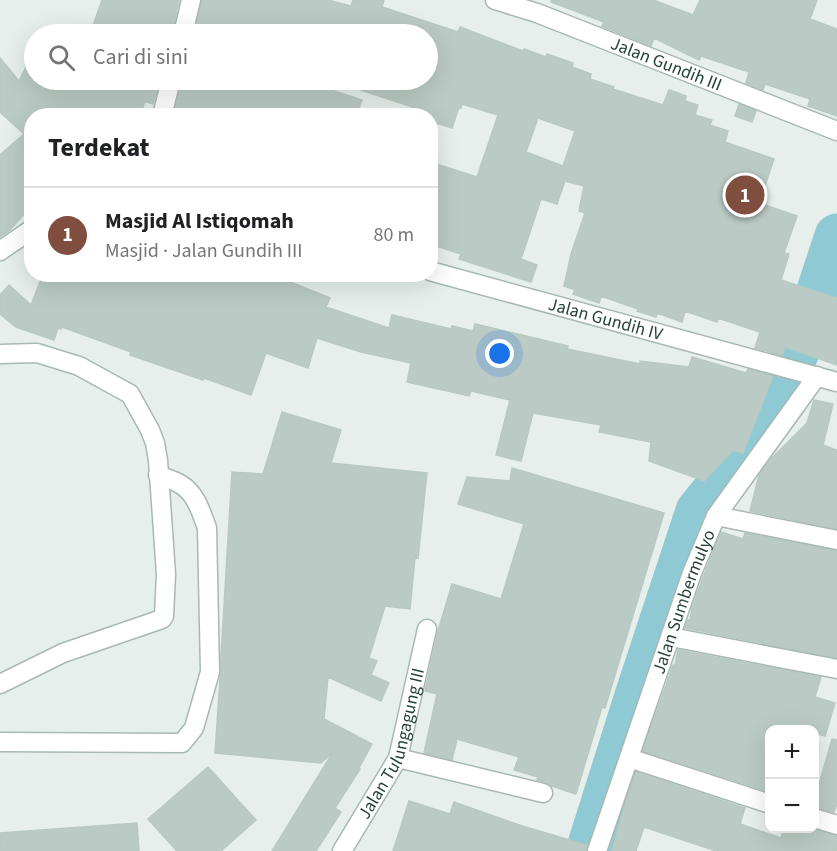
<!DOCTYPE html>
<html lang="id">
<meta charset="utf-8">
<style>
body{margin:0;font-family:"Source Sans 3",sans-serif;background:#f6f6f6;color:#202124}
.controls{position:absolute;right:18px;bottom:18px;display:grid;overflow:hidden;border-radius:12px;box-shadow:0 6px 24px #0002}
.controls button{width:54px;height:54px;display:grid;place-items:center;padding:0;border:0;border-bottom:2px solid #e0e0e0;background:#fff;color:#202124;font:30px sans-serif}
.you{position:absolute;left:500px;top:354px;width:21px;height:21px;margin:-15px;border:4px solid #fff;border-radius:50%;background:#1a73e8;box-shadow:0 0 0 9px #1a73e833}
.badge{display:grid;place-items:center;width:39px;height:39px;border-radius:50%;background:#7f4e3f;color:#fff;font-size:20px;font-weight:700}
.pin{position:absolute;translate:-50% -50%;border:3px solid #fff;box-shadow:0 2px 6px #0006}
.list{margin:0;padding:0;list-style:none}
h2{display:flex;justify-content:space-between;align-items:center;height:78px;margin:0;padding:0 24px;font-size:26px}
h2 small{font-size:20px;font-weight:400;color:#757577}
.list li{display:grid;grid-template-columns:39px 1fr auto;gap:18px;align-items:center;box-sizing:border-box;height:96px;padding:0 24px;border-top:2px solid #e0e0e0}
.list b{display:block;font-size:22px;white-space:nowrap}
.list p{margin:0;font-size:20px;white-space:nowrap;color:#757577}
.list em{font-size:20px;font-style:normal;color:#757577}
.icon{flex:none;width:33px;height:33px;fill:none;stroke:currentColor;stroke-width:2;stroke-linecap:round;stroke-linejoin:round}
.map{position:relative;flex:none;width:837px;height:851px;overflow:hidden}
.search{position:absolute;background:#fff;box-shadow:0 6px 24px #0002;left:24px;top:24px;width:414px;height:66px;display:flex;align-items:center;gap:15px;box-sizing:border-box;padding:0 21px;border-radius:33px;color:#757577;font-size:22px}
.panel{position:absolute;background:#fff;box-shadow:0 6px 24px #0002;left:24px;top:108px;width:414px;height:174px;border-radius:24px}
.map>svg:first-child{display:block}
.lines{fill:none;stroke-linecap:round;stroke-linejoin:round}
.river{stroke:#8ec9d4;stroke-width:45}
.building{fill:#bbcac4;stroke:#b8c9c2;stroke-width:1.5;fill-rule:evenodd}
.minor-casing{stroke:#a8b8b2;stroke-width:21}
.minor{stroke:#fff;stroke-width:18}
.labels{text-anchor:middle;dominant-baseline:central;stroke-width:6;stroke-linejoin:round;paint-order:stroke}
.street-label{font-size:18px;fill:#24423a;stroke:#f7fbf9}
</style>
<div class="map">
<svg width="837" height="851" viewBox="0 0 837 851">
<rect width="100%" height="100%" fill="#e6efeb"/>
<g class="lines">
<path class="river" d="M588,851L637,696L698,511L759,436L804,336L837,236"/>
</g>
<path class="building" d="M102,0H179L172,34H90Z
M202,0H328L351,6L353,0H384L382,7L458,32L460,27L523,51L524,49L546,57L547,54L573,63L572,67L591,74L590,79L614,87L613,89L663,105L669,90L686,96L685,101L698,105L695,115L712,120L710,125L728,131L725,142L774,159L759,203L797,216L784,253L789,254L781,280L837,298V365L785,347L782,355L755,348L760,332L718,318L717,322L685,311L682,322L657,313L656,317L637,311L638,309L601,296L599,303L573,294L575,290L564,286L571,254L585,213L579,211L584,186L565,181L557,204L541,199L521,259L537,265L531,282L459,259L461,254L430,244V162L477,177L498,115L462,104L461,108L459,107L452,128L430,121V113L340,83L341,80H428V34H194ZM538,118L575,131L563,166L526,152Z
M551,0H653L693,15L700,0H817L810,19L837,29V116L808,106L810,99L765,84L763,90L746,83L749,72L701,56L699,60L654,38L651,46L602,26L604,22L551,2Z
M0,58L19,81L27,65L34,73V80H160L153,104L145,101L140,116H32V205L10,230L0,237V155L24,134L0,112Z
M182,80H300L362,100L356,116H189L175,111Z
M739,104L756,111L752,122L735,116Z
M43,274H270L330,298L326,307L389,328L392,315L451,329L452,326L473,331L475,324L568,346L567,349L640,364V361L689,367L692,357L746,373L748,369L773,376L743,453L733,450L704,481L649,461L651,442L599,432L601,425L533,413L521,461L496,455L510,400L471,391L469,396L407,382L411,363L361,352L317,338L308,368L266,353L251,395L204,378L203,380L130,355L131,352L62,327L61,329L58,328L54,340L16,327L0,314V295L9,285L31,305Z
M814,400L833,404L823,445L837,450V529L750,511L759,475L772,458L807,423Z
M282,412L341,430L331,463L427,473L418,558L415,557L410,609L385,606L369,658L377,661L371,675L389,683L381,701L328,677L324,719L372,744L359,768L360,769L335,808L341,812L316,851H272L333,752L321,763L215,753L220,680L221,672V656L232,472L263,474Z
M512,468L664,513L605,708L602,707L576,794L552,786L546,782L537,780L538,777L514,770L519,757L457,739L452,760L424,753L437,694L425,691L438,631L452,584L501,599L524,524L458,504L467,477L510,481Z
M721,532L743,539L745,533L837,551V658L685,628L688,620H690L692,608L703,577Z
M678,650L821,677L815,697L835,703L825,736L814,733V729H801L791,727V729H770V792L643,751L673,665H675Z
M832,739L837,740V803L834,812L814,807V779L820,781Z
M208,767L256,820L221,851H177L148,819Z
M636,772L745,808L740,824L781,838L784,828H810L837,836V851H716L644,827L636,851H612L626,801Z
M409,801L450,814L454,802L522,826L587,845L586,851H393Z
M137,823L139,851H0V833Z"/>
<g class="lines">
<g class="minor-casing">
<g id="minor">
<path id="s1" d="M495,0L537,13L837,131"/>
<path d="M183,34L191,0"/>
<path d="M162,116L171,80"/>
<path d="M0,251L32,229"/>
<path id="s2" d="M430,271L837,382"/>
<path d="M0,354L37,353L79,366L130,394L150,430L155,443L158,460L166,574L164,616L162,619L63,653L0,684"/>
<path d="M716,516L837,540"/>
<path d="M671,637L837,669"/>
<path d="M0,742L182,743L194,728L210,672L207,528C201,512 196,493 180,484C174,480 165,478 158,475"/>
<path d="M398,758L543,793"/>
<path d="M629,758L770,804"/>
<path d="M814,818L837,825"/>
<path id="s3" d="M342,851L398,758L427,629"/>
<path id="s4" d="M597,851L692,573L716,516L817,376"/>
</g>
</g>
<use href="#minor" class="minor"/>
</g>
<g class="labels">
<g class="street-label">
<text stroke="none"><textPath href="#s1" startOffset="183">Jalan Gundih III</textPath></text>
<text stroke="none"><textPath href="#s2" startOffset="182">Jalan Gundih IV</textPath></text>
<text stroke="none"><textPath href="#s4" startOffset="264">Jalan Sumbermulyo</textPath></text>
<text stroke="none"><textPath href="#s3" startOffset="120">Jalan Tulungagung III</textPath></text>
</g>
</g>
</svg>
<div class="controls">
<button>+</button>
<button>−</button>
</div>
<div class="you"></div>
<div class="pin badge" style="left:745px;top:195px">1</div>
<div class="search"><svg class="icon" aria-label="search" viewBox="0 0 24 24"><circle cx="10" cy="10" r="6"/><path d="M15 15l6 6"/></svg>Cari di sini</div>
<section class="panel">
<h2>Terdekat<small></small></h2>
<ul class="list">
<li><span class="badge">1</span><div><b>Masjid Al Istiqomah</b><p>Masjid · Jalan Gundih III</p></div><em>80 m</em></li>
</ul>
</section>
</div>
